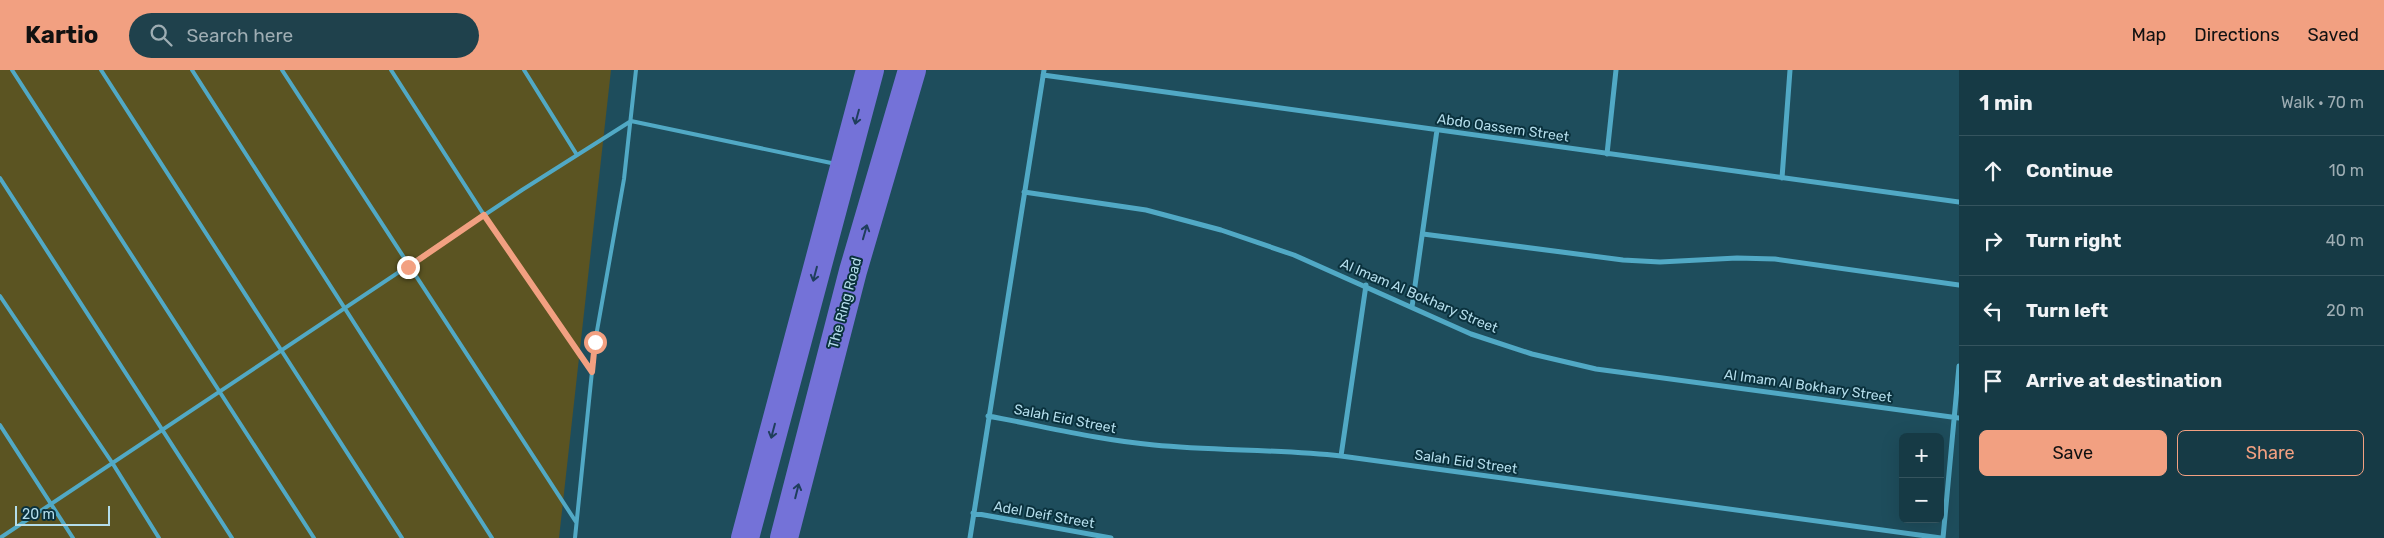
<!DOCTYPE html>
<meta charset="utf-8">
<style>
body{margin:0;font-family:Rubik,sans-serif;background:#1f414c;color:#f1f3f6}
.controls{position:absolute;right:15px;bottom:15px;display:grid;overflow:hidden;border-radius:8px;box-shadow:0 5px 20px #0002}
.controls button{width:45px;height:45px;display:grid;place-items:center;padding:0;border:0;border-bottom:1px solid #35545e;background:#163a45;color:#f1f3f6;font:25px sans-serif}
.scale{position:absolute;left:15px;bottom:12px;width:95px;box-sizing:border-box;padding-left:5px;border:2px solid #b4ddeb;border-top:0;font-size:14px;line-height:18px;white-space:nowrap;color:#b4ddeb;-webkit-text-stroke:4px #0a313d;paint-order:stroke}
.stop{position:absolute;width:15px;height:15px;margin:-11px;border:4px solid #f2a081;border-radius:50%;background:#fff}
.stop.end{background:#f2a081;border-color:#fff;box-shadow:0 1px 5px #0008}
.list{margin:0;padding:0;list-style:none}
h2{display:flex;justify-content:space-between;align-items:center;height:65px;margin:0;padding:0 20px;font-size:21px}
h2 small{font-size:16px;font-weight:400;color:#9eadb3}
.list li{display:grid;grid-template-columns:32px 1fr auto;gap:15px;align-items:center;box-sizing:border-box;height:70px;padding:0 20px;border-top:1px solid #35545e}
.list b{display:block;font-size:19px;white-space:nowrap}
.list em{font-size:16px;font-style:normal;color:#9eadb3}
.actions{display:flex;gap:10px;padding:15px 20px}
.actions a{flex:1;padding:11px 0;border:1px solid #f2a081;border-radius:8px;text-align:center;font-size:18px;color:#f2a081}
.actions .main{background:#f2a081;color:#111}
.icon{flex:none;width:28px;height:28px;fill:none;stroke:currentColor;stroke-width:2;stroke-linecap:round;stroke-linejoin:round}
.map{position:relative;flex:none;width:1959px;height:468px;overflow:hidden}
header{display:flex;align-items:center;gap:30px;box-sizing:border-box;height:70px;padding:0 25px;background:#f2a081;color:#111}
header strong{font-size:24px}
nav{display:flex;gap:28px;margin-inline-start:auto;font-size:18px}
.search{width:350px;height:45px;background:#1f414c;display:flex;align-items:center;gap:12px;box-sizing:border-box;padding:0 18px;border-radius:28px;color:#9eadb3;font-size:19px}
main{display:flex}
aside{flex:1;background:#163a45}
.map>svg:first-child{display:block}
.green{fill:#5b5422}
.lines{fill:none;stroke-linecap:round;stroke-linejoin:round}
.lane{stroke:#51a9c5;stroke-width:4}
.street{stroke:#51a9c5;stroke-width:5}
.highway{stroke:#7472d8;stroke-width:28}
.oneway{stroke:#1f3e5c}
.route{stroke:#f2a081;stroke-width:6}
.labels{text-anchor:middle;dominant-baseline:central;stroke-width:4;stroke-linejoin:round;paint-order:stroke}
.street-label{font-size:14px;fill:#b4ddeb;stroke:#0a313d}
</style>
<header>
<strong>Kartio</strong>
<div class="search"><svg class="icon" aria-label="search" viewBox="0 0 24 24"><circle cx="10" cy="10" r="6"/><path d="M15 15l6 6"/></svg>Search here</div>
<nav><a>Map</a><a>Directions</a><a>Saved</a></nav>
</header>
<main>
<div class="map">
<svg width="1959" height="468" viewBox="0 0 1959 468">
<rect width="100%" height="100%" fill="#1e4d5c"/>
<path class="green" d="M0,0H611L559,468H0Z"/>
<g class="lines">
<path class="lane" d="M12,0L314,468
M101,0L402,468
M192,0L492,468
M282,0L576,452
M391,0L484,145L592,302
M524,0L577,85
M0,108L232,468
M0,226L113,394L159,468
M0,355L73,468
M0,468L522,120L631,51L836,94
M575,468L595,272L624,109L636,0"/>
<path class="street" d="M1043,5L1959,132
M1607,84L1616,0
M1782,108L1790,0
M1024,122L1146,140L1221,160L1294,185L1471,264L1532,284L1596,299L1959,348
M1423,164L1623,190L1660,192L1737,188L1775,189L1959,215
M1412,237L1437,60
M988,346C1043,356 1098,370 1154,375C1216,381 1279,379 1341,386L1941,468
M1341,386L1366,215
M973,443L1111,468
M970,468L1044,0
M1943,468L1959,296"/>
<path class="highway" d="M745,468L870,0
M784,468L853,201L912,0"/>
</g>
<defs><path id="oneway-shaft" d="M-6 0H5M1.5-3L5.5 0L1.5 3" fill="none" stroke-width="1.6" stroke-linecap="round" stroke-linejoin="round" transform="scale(1.25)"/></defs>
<g class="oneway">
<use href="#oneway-shaft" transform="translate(857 47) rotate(105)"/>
<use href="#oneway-shaft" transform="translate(865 162) rotate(-74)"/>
<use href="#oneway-shaft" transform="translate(815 204) rotate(105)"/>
<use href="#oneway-shaft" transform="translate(773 361) rotate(105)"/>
<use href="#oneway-shaft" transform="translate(797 421) rotate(-76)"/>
</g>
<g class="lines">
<path class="route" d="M408,197L484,145L592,302L595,272"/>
</g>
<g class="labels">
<g class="street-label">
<text transform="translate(1503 58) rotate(8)">Abdo Qassem Street</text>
<text transform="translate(1419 226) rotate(23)">Al Imam Al Bokhary Street</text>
<text transform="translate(845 233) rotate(-75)">The Ring Road</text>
<text transform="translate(1808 316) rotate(8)">Al Imam Al Bokhary Street</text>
<text transform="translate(1065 349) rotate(11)">Salah Eid Street</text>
<text transform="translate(1466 392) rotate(8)">Salah Eid Street</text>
<text transform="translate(1044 445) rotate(10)">Adel Deif Street</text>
</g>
</g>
</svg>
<div class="controls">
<button>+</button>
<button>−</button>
</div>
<div class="scale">20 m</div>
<div class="stop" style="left:595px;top:272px"></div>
<div class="stop end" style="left:408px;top:197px"></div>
</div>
<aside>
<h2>1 min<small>Walk · 70 m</small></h2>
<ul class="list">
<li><svg class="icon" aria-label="ahead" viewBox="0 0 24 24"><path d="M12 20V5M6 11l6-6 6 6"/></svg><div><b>Continue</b></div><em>10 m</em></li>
<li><svg class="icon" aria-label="right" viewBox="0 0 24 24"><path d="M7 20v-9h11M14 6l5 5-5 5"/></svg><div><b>Turn right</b></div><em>40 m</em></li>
<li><svg class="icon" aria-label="left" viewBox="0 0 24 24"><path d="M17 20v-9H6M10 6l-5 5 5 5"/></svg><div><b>Turn left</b></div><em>20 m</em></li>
<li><svg class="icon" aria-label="arrive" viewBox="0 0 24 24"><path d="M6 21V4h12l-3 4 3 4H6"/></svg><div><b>Arrive at destination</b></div></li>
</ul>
<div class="actions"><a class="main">Save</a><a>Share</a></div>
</aside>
</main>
